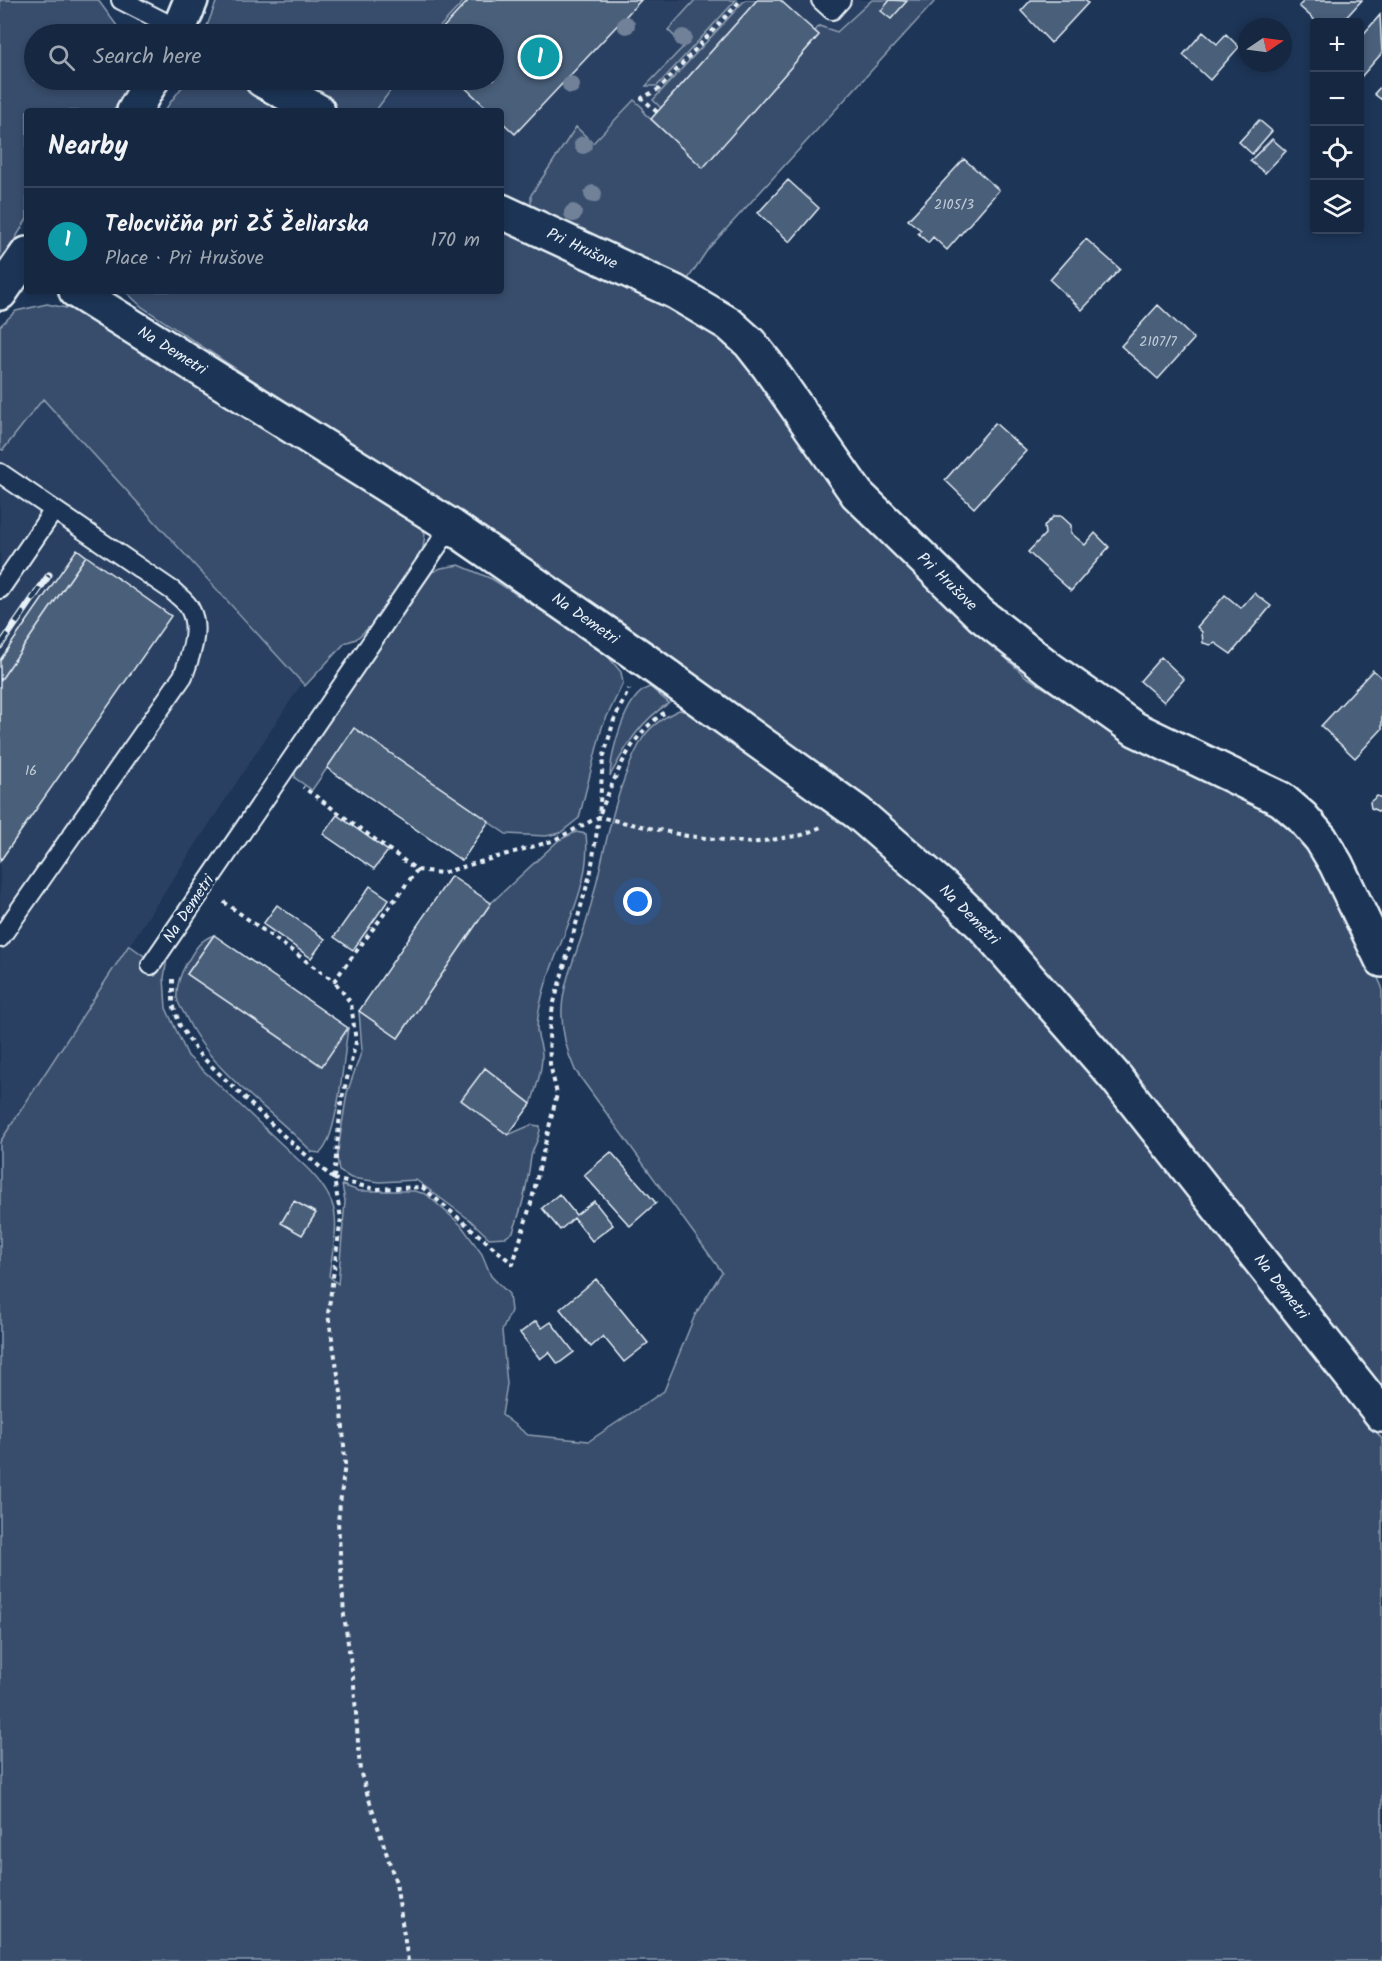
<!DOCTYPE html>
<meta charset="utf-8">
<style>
body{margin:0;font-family:Kalam,sans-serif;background:#1f3048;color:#f1f3f6}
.controls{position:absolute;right:18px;top:18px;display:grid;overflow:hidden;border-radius:6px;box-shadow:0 3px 9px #0003}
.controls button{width:54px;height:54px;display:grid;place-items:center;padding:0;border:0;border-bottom:2px solid #35445a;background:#162841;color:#f1f3f6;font:30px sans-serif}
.compass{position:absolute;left:1238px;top:18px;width:54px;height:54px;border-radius:50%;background:#162841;box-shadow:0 3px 9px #0003;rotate:77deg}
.you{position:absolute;left:638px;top:902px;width:21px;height:21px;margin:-15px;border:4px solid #fff;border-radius:50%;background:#1a73e8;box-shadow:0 0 0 9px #1a73e833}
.badge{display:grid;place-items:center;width:39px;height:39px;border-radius:50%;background:#8bbbb9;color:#fff;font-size:20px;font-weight:700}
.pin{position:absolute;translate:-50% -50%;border:3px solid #fff;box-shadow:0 2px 6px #0006}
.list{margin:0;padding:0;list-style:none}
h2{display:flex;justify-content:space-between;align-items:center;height:78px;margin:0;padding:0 24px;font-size:26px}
h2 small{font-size:20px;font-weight:400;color:#9ea6b1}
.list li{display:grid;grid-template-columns:39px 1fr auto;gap:18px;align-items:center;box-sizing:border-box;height:108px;padding:0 24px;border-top:2px solid #35445a}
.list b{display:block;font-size:22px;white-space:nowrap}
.list p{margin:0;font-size:20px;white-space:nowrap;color:#9ea6b1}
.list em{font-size:20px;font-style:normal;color:#9ea6b1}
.icon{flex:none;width:33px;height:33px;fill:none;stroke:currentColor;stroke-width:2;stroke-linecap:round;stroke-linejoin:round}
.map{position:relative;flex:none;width:1382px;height:1961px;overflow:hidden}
.search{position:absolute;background:#162841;box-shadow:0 3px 9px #0003;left:24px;top:24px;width:480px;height:66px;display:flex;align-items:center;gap:15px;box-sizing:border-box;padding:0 21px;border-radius:33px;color:#9ea6b1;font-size:22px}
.panel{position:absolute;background:#162841;box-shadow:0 3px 9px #0003;left:24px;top:108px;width:480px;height:186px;border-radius:6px}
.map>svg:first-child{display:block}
.built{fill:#2a4162}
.green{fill:#374d6c;stroke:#909fb2;stroke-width:1.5}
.building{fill:#495e7a;stroke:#e8f1f8;stroke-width:1.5}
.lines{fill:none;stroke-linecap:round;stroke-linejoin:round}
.service-casing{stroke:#e8f1f8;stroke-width:22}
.minor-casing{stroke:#e8f1f8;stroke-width:38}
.path{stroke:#e8f1f8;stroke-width:4;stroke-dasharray:4.5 4.5;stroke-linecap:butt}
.service{stroke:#1d3557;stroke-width:18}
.minor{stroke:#1d3557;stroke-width:33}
.rail-casing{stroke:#e8f1f8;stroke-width:7}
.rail{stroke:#1d3557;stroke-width:4.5;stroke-dasharray:14;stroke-linecap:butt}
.tree{fill:#708198}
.labels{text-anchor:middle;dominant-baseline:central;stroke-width:6;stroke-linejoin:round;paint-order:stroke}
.number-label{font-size:14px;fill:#c0ccd8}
.street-label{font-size:16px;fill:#e8f1f8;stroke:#1d3557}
</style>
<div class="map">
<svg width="1382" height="1961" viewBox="0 0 1382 1961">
<rect width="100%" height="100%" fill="#1d3557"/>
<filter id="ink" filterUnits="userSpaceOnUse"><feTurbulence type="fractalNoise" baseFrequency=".0167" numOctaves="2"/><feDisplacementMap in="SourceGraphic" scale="12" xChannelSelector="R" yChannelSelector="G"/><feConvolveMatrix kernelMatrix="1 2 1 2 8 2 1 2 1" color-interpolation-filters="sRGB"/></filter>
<g filter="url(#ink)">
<path class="built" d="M247,0H936L708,249L596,243L501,194V111H350L294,80H494V34H231Z
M42,398L302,683L0,1142V454Z"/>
<path class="green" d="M0,0H98L123,34H34V80H130L124,95L113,111H27V219L0,264Z
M217,0H465L433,34H213L207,26Z
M695,0H736L657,86H646L684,46L668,30Z
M745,0H757L661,108L653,100Z
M872,0H936L708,249L684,285L531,207V195L576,127L593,143L634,100L643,108L644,113L703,167L819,35L815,31L819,26L837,32Z
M195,80H247L305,111H164L181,88Z
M279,80H398L377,109L379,111H335Z
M501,219L723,331L966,621L1025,676L1128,741L1267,807L1305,842L1339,893L1382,987V1394L998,923L460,516L142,307L125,291H501Z
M47,304L71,309L102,321L421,525L425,534L422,556L375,622L356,639L345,643L305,686L43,399L3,450L0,449V326L16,311Z
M459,565L492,579L555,619L605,653L621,672L623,683L602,727L579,818L560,833L546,836L506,834L354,729L312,790L295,778V772L432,572L441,568Z
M650,687L669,703C640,721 626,746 610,776C611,753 625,694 650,687Z
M679,710L691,713L816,799L930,895L970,934L1100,1086L1382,1439V1961H0V1142L129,945L147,958L141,967L155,976L167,959L164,978L166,1008L188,1056L307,1168C346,1207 336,1225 329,1276L338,1284L345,1201L342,1185L359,1191H414L426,1194L461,1225L482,1254L491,1276L509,1294L511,1311L502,1331L507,1384L502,1415L528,1435L589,1441L664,1391L695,1315L722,1272L575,1070C566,1050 561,1031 562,1008C564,976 580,947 588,916C604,859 612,794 641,741C649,726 664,717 679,710Z
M576,832L586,834C594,899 540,964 537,1028C537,1037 542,1046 542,1055C542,1072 536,1088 531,1104L485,1068L508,1135L531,1125L540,1126C541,1139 533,1145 531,1157C527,1186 523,1205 513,1232L506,1237L489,1238L470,1220L416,1180L380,1182L351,1178L339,1171L337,1157L347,1093L362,1050L359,1011L398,1038L491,903L559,840Z
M214,935L187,974L321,1066L348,1028C344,1054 338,1138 320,1153L312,1152C269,1107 211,1073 185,1015C182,1010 178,1004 177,998C176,985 180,975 186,964C194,951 199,940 214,935Z"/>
<path class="building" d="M469,0H641L515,134L501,121V111H490L457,80H494V34H437Z
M757,0H780L819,35L703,168L651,119Z
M890,0L907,1L891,19L881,11Z
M1031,0H1085L1088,3L1051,43L1021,11Z
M1305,0H1362L1342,22H1317L1299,6Z
M1380,15L1382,53L1360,78V38Z
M1203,32L1217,44L1226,34L1239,47L1210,80L1183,55Z
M1382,85V100L1374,94Z
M1259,120L1272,131L1252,154L1239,142Z
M1272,139L1286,151L1265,173L1250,161Z
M964,159L999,190L947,250L933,237L928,243L918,233L921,230L908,220Z
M788,180L819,208L790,242L758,213Z
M1086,239L1120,269L1082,310L1050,280Z
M1158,305L1194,339L1158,379L1121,346Z
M995,423L1026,451L974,508L945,480Z
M1054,516H1061L1071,525V533L1085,545L1095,533L1109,547L1071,591L1028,552L1045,534L1044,526Z
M77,549L86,556L0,681V660Z
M86,556L171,616L0,861V681Z
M1254,593L1271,606L1231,654L1215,643L1211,645L1203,643L1202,632L1197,627L1225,595L1241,608Z
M1161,657L1184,679L1164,702L1140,681Z
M1373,670L1382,678V729L1355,758L1321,726Z
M354,728L489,821L462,861L327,768Z
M1377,796L1382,798V813L1371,808L1370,802Z
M337,815L388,851L374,869L323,834Z
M451,876L491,903L398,1038L359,1011Z
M370,886L389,899L353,950L334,937Z
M277,905L325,939L311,958L263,924Z
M214,935L348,1028L322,1066L187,974Z
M485,1068L531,1104L508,1135L461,1100Z
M611,1152L656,1203L630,1226L584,1175Z
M559,1194L576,1215L594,1201L613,1225L592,1241L574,1218L560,1230L542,1208Z
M294,1201L316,1213L302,1235L281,1223Z
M596,1279L648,1343L624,1362L603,1336L591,1347L560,1309Z
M536,1321L542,1328L551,1322L574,1352L558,1364L549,1352L540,1359L520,1333Z"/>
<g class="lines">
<g class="service-casing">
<path id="service" d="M121,0L180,30
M821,0L832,10L841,0
M0,473L173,591C178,596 187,602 190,609C201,629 190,657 183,676L0,938
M0,589L54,510
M151,965L451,526"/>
</g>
<g class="minor-casing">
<path id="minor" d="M177,34L191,0
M262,80L318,111
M134,111L152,80
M501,211L675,292L729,324L750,343L768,366L857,494L981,615L1050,669L1135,729L1281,799L1302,817L1321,839L1336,864L1382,960
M76,291L451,526L642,658L858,813L944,888L984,927L1117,1079L1382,1415
M0,293L27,254"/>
</g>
<path class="path" d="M657,112L642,98L659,89L741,0
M600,813C616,776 629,736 664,713
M417,870L442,873L552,841L599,817L687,836L752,843L802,835L821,827
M224,902L334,981L417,870L303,787
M173,979V1004L180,1026L198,1053L284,1136L334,1179
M334,1178L341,1103L356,1042L351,1003L334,981
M408,1961L396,1883L360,1771L354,1685L344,1615L338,1521L345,1463L341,1393L328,1314L341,1218L334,1179L375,1189L422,1187L513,1264L531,1203L557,1094L550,1064L549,1031L553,1006L591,871L599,817L603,759L614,720L629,689"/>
<use href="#service" class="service"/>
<use href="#minor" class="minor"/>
<g class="rail-casing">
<path id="rail" d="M0,646L49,575"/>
</g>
<use href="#rail" class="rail"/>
</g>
<g class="tree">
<circle cx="626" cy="25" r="9"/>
<circle cx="683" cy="38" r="9"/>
<circle cx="571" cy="85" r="9"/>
<circle cx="583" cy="145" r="9"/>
<circle cx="593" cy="194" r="9"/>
<circle cx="573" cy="213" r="9"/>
</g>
</g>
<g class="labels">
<g class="number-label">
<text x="954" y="205">2105/3</text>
<text x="1158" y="342">2107/7</text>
<text x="31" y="771">16</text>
</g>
<g class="street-label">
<text transform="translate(582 249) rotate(25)">Pri Hrušove</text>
<text transform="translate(172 351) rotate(32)">Na Demetri</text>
<text transform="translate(947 582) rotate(44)">Pri Hrušove</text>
<text transform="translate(585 619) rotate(35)">Na Demetri</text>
<text transform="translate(189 909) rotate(-56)">Na Demetri</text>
<text transform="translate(969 915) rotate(45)">Na Demetri</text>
<text transform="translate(1281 1287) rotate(52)">Na Demetri</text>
</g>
</g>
</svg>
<div class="controls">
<button>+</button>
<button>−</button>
<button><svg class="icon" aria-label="locate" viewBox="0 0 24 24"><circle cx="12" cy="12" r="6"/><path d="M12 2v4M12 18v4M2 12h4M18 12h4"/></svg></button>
<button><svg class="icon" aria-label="layers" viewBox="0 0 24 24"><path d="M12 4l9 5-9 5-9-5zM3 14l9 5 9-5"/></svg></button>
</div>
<svg class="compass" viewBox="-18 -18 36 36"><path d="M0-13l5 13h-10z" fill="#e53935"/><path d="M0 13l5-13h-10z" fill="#9ea6b1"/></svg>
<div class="you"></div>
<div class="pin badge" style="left:540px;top:57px;background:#0f9aa8">1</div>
<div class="search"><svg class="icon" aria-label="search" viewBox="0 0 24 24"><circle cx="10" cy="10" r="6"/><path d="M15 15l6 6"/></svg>Search here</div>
<section class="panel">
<h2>Nearby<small></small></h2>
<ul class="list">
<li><span class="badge" style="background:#0f9aa8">1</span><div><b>Telocvičňa pri ZŠ Želiarska</b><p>Place · Pri Hrušove</p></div><em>170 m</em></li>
</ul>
</section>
</div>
